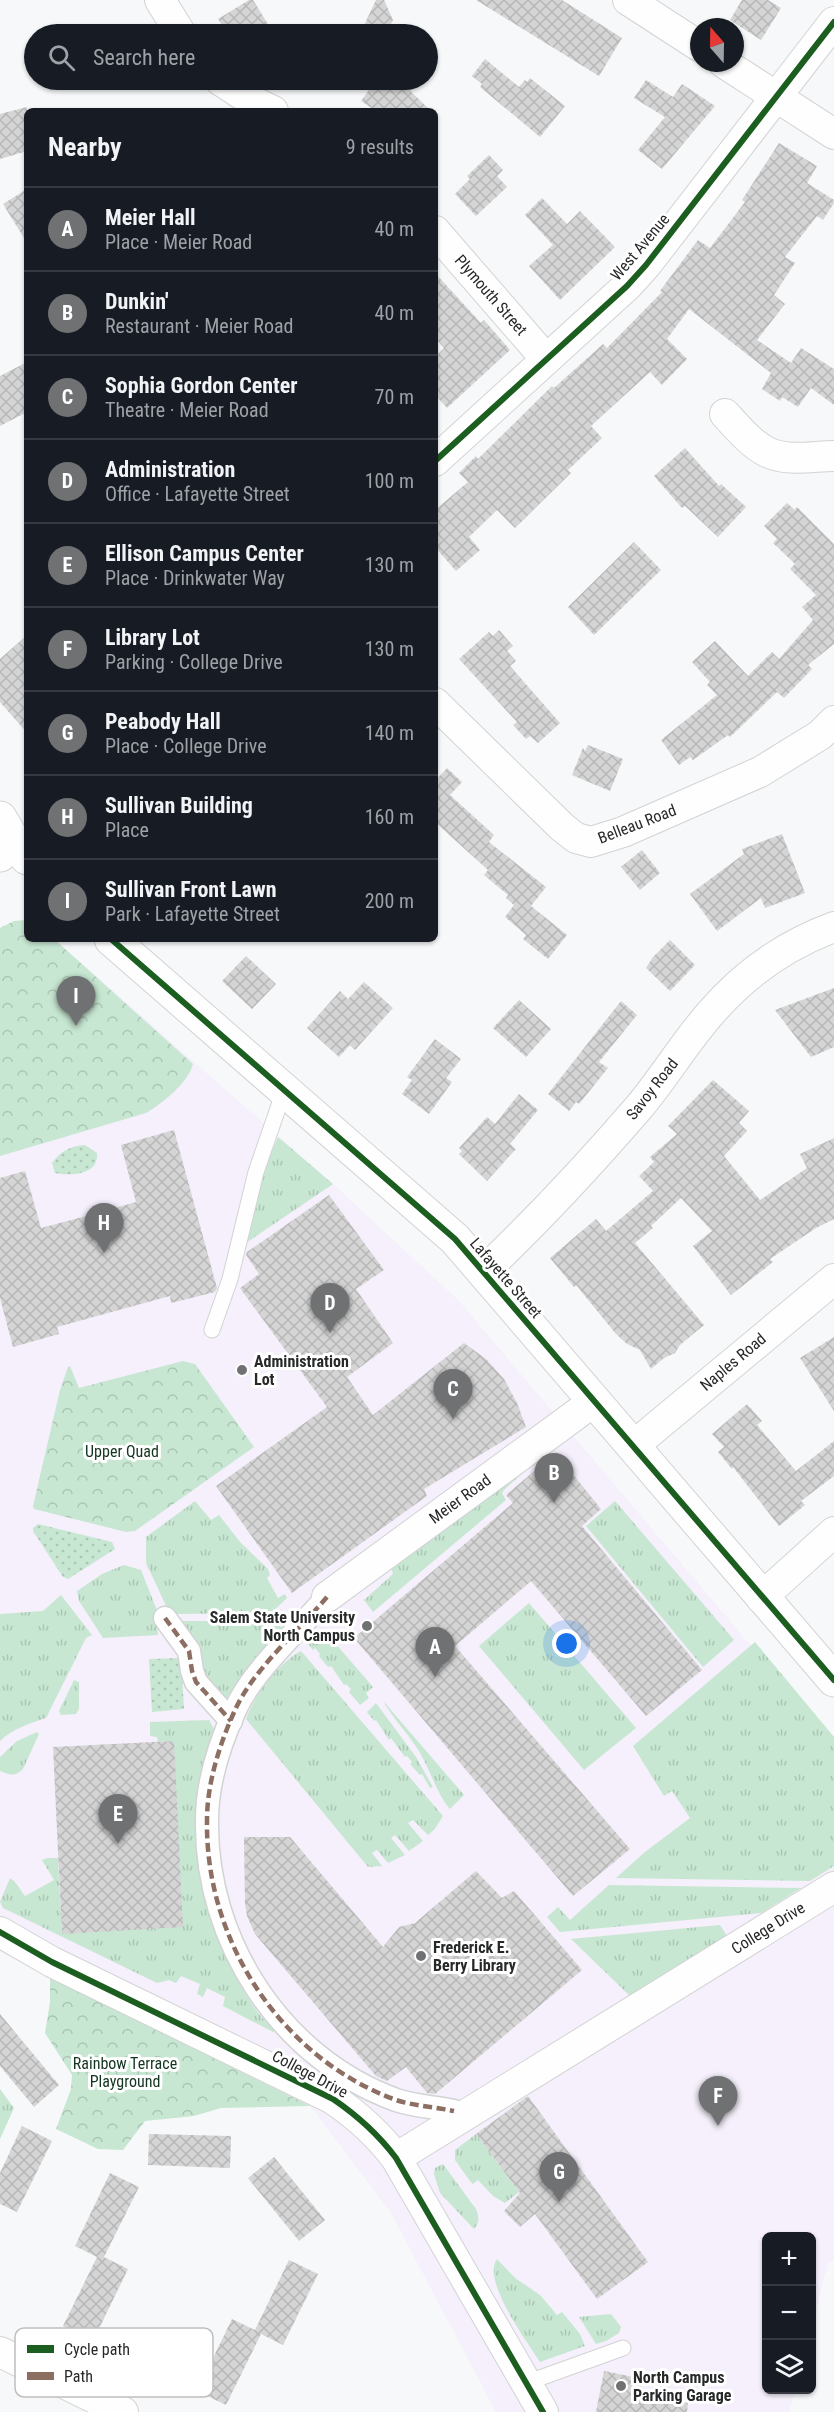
<!DOCTYPE html>
<meta charset="utf-8">
<style>
body{margin:0;font-family:"Roboto Condensed",sans-serif;background:#242831;color:#f1f3f6}
.controls{position:absolute;right:18px;bottom:18px;display:grid;overflow:hidden;border-radius:9px;box-shadow:0 2px 4px #0004}
.controls button{width:54px;height:54px;display:grid;place-items:center;padding:0;border:0;border-bottom:2px solid #363941;background:#171b24;color:#f1f3f6;font:30px sans-serif}
.compass{position:absolute;left:690px;top:18px;width:54px;height:54px;border-radius:50%;background:#171b24;box-shadow:0 2px 4px #0004;rotate:340deg}
.you{position:absolute;left:567px;top:1644px;width:21px;height:21px;margin:-15px;border:4px solid #fff;border-radius:50%;background:#1a73e8;box-shadow:0 0 0 9px #1a73e833}
.badge{display:grid;place-items:center;width:39px;height:39px;border-radius:50%;background:#707172;color:#fff;font-size:20px;font-weight:700}
.pin{position:absolute;translate:-50% -50px;filter:drop-shadow(0 2px 3px #0008)}
.pin::after{content:'';position:absolute;top:32px;width:21px;height:18px;background:inherit;clip-path:polygon(0 0,100% 0,50% 100%)}
.list{margin:0;padding:0;list-style:none}
h2{display:flex;justify-content:space-between;align-items:center;height:78px;margin:0;padding:0 24px;font-size:26px}
h2 small{font-size:20px;font-weight:400;color:#9ea1a6}
.list li{display:grid;grid-template-columns:39px 1fr auto;gap:18px;align-items:center;box-sizing:border-box;height:84px;padding:0 24px;border-top:2px solid #363941}
.list b{display:block;font-size:22px;white-space:nowrap}
.list p{margin:0;font-size:20px;white-space:nowrap;color:#9ea1a6}
.list em{font-size:20px;font-style:normal;color:#9ea1a6}
.icon{flex:none;width:33px;height:33px;fill:none;stroke:currentColor;stroke-width:2;stroke-linecap:round;stroke-linejoin:round}
.map{position:relative;flex:none;width:834px;height:2412px;overflow:hidden}
.search{position:absolute;background:#171b24;box-shadow:0 2px 4px #0004;left:24px;top:24px;width:414px;height:66px;display:flex;align-items:center;gap:15px;box-sizing:border-box;padding:0 21px;border-radius:33px;color:#9ea1a6;font-size:22px}
.panel{position:absolute;background:#171b24;box-shadow:0 2px 4px #0004;left:24px;top:108px;width:414px;height:834px;border-radius:9px}
.map>svg:first-child{display:block}
.education{fill:#f5f0fb}
.grass{fill:url(#grass-tufts)}
.park{fill:url(#park-crowns)}
.garden{fill:url(#garden-dots)}
.building{fill:url(#building-cross-hatch)}
.lines{fill:none;stroke-linecap:round;stroke-linejoin:round}
.service-casing{stroke:#d2d3d4;stroke-width:17}
.pedestrian-casing{stroke:#d2d3d4;stroke-width:25}
.minor-casing{stroke:#d2d3d4;stroke-width:32}
.primary-casing{stroke:#d2d3d4;stroke-width:35}
.trunk-casing{stroke:#d2d3d4;stroke-width:35}
.service{stroke:#fefefe;stroke-width:15}
.pedestrian{stroke:#fefefe;stroke-width:22}
.minor{stroke:#fefefe;stroke-width:30}
.primary{stroke:#fefefe;stroke-width:33}
.trunk{stroke:#fefefe;stroke-width:33}
.quiet{stroke:#8d6e63;stroke-width:4.5;stroke-dasharray:9 4.5;stroke-linecap:butt}
.cycleway-casing{stroke:#fff;stroke-width:10}
.cycleway{stroke:#1b5e20;stroke-width:6}
.poi-dot{fill:#707172;stroke:#fff;stroke-width:2}
.labels{text-anchor:middle;dominant-baseline:central;stroke-width:6;stroke-linejoin:round;paint-order:stroke}
.street-label{font-size:16px;fill:#272829;stroke:#fff}
.poi-label{font-size:16px;font-weight:bold;fill:#272829;stroke:#fff;text-anchor:start}
.park-label{font-size:16px;fill:#133420;stroke:#fff}
.key{fill:#fff;stroke:#bebebf;stroke-width:1.5}
.key-label{font-size:16px;fill:#272829}
</style>
<div class="map">
<svg width="834" height="2412" viewBox="0 0 834 2412">
<defs>
<pattern id="grass-tufts" width="24" height="20" patternUnits="userSpaceOnUse" patternTransform="scale(1.5)"><rect width="24" height="20" fill="#c7e7d2"/><path d="M3 7l-1-3M5 7V3M7 7l1-3M15 17l-1-3M17 17v-4M19 17l1-3" fill="none" stroke="#abc6b4"/></pattern>
<pattern id="park-crowns" width="20" height="18" patternUnits="userSpaceOnUse" patternTransform="scale(1.5)"><rect width="20" height="18" fill="#c7e7d2"/><path d="M2 6a3 3 0 1 1 6 0M12 15a3 3 0 1 1 6 0" fill="none" stroke="#abc6b4"/></pattern>
<pattern id="garden-dots" width="8" height="8" patternUnits="userSpaceOnUse" patternTransform="scale(1.5)"><rect width="8" height="8" fill="#c7e7d2"/><path d="M2 2h.1M6 6h.1" fill="none" stroke="#abc6b4" stroke-width="1.8" stroke-linecap="round"/></pattern>
<pattern id="building-cross-hatch" width="8" height="8" patternUnits="userSpaceOnUse" patternTransform="scale(1.5)"><rect width="8" height="8" fill="#d5d5d5"/><path d="M0 0l8 8M0 8l8-8" fill="none" stroke="#b7b7b7"/></pattern>
</defs>
<rect width="100%" height="100%" fill="#f7f8f9"/>
<path class="education" d="M26,920L27,939H54L333,1184L459,1301L834,1744V2260L828,2262L812,2325V2236H766V2390H795L789,2412H496L390,2211L310,2106L0,1952V928L14,921Z"/>
<path class="grass" d="M278,1137L333,1184L243,1245L261,1176Z
M526,1470L505,1489L502,1493L506,1500L373,1612L364,1600L393,1574L390,1565Z
M195,1501L211,1520L219,1515L240,1542L268,1569L270,1575L267,1578L278,1598L285,1594L287,1598L271,1613L171,1614L168,1610L146,1563V1537Z
M615,1501L734,1640L703,1667L586,1526Z
M124,1565L141,1570L160,1618L156,1620L158,1635L103,1638L79,1601L77,1591L102,1574Z
M61,1595L92,1635L86,1638L46,1718C30,1723 12,1729 0,1741V1614L43,1611Z
M529,1603L636,1728L584,1770L479,1646Z
M182,1621H273L278,1623L283,1630L255,1659L226,1699L200,1669L180,1622Z
M322,1628L373,1687L366,1693L369,1698L360,1705L349,1692L351,1689L346,1684L344,1685L331,1666L328,1667L319,1656L320,1654L315,1648L313,1650L307,1643Z
M755,1642L834,1737V1866L810,1881L616,1878L645,1852L690,1818L672,1791L664,1796L633,1746Z
M301,1651L443,1816L434,1830L428,1835L413,1820L408,1823L423,1841L409,1851L395,1835L391,1838L405,1855L388,1863L377,1850L372,1853L382,1866L368,1867L246,1719C254,1696 279,1662 301,1651Z
M74,1680L79,1682V1709L76,1714L61,1715L59,1711Z
M384,1702L464,1795L450,1809C437,1795 429,1766 417,1748C407,1732 393,1719 384,1702Z
M376,1703L416,1757L433,1787L430,1788L422,1774L420,1775L410,1764L412,1762L407,1756L405,1757L391,1738L389,1740L376,1720L374,1721L367,1712Z
M209,1720L214,1729C183,1811 195,1901 236,1977C246,1995 258,2017 274,2029L273,2032L223,2006L225,1997L207,1988L203,1997L197,1994L200,1984L181,1976L176,1983L169,1980L157,1983L3,1908L0,1902L10,1878L15,1882L25,1896L54,1880L42,1860L47,1858H58L62,1934L173,1741L158,1742L157,1737L150,1736V1722Z
M37,1732L39,1734L23,1769C15,1777 10,1775 0,1771V1757L17,1741Z
M609,1885L801,1888L761,1913L560,1932L547,1917L558,1907L570,1920Z
M720,1925L727,1936L630,1996L571,1939Z
M0,2089L14,2108L0,2139Z
M476,2134L519,2192L505,2203L493,2196L478,2180L473,2184L470,2181L455,2160V2150Z
M443,2164L476,2209C479,2217 480,2222 474,2229L440,2193L434,2174L435,2168Z
M497,2259L515,2278L540,2295L557,2315L562,2312L580,2334L585,2346L540,2362C528,2343 481,2280 497,2259Z
M611,2314L621,2327L619,2333L606,2341L596,2344L579,2317Z"/>
<path class="park" d="M26,920L27,939H54L193,1064C188,1083 163,1103 146,1113L0,1156V928L14,921Z
M183,1361L195,1364L254,1447L135,1531L126,1532L34,1509L33,1506L60,1390L68,1367L70,1366L79,1388Z
M50,1976L310,2106L221,2108L194,2116L145,2121L123,2150L98,2149L56,2129L71,2089L72,2075L45,2033L50,2002Z"/>
<path class="garden" d="M85,1145L97,1153C99,1175 71,1176 55,1173L52,1163C61,1151 70,1146 85,1145Z
M38,1524L112,1542L115,1549L68,1579L63,1577L33,1531V1528Z
M181,1658L184,1709L152,1712L149,1659Z"/>
<path class="building" d="M249,0H253L274,34H228L218,19Z
M376,0H384L393,20L386,34H360Z
M476,0H562L622,38L599,76Z
M742,0H768L781,8L761,40L730,20Z
M485,59L519,87L525,80L527,82L530,78L565,106L540,137L480,87L482,84L472,76Z
M376,80H399L431,111H376L361,101Z
M646,80L673,97L682,84L715,106L662,169L638,150L665,117L634,98Z
M27,107V151L0,159V114Z
M779,143L817,166L807,183L834,200V203L823,220L817,216L785,257L795,263L774,295L785,304L757,340L791,363L801,348L834,369V405L811,388L798,407L782,397L780,401L762,389L771,373L689,309L667,339L687,359L662,385L650,372L591,426L602,438L568,470L571,473L515,528L497,510L469,537L480,550L456,571L435,547V510L468,482L459,473L476,456L478,459L552,386L554,388L603,344L607,348L662,292L660,291L698,240L710,248L745,202L742,200Z
M489,155L503,170L497,176L507,187L476,216L455,194L470,179L467,176Z
M27,189V243L3,204Z
M542,198L567,224L580,211L615,247L560,300L529,266L553,245L525,215Z
M435,273L481,323L484,320L510,350L447,408L435,395V357L444,348L435,338Z
M27,362V412L0,426V376Z
M685,448L719,486L721,484L746,507L718,537L685,506L682,508L654,476Z
M787,503L795,510L797,507L834,544V644L808,665L812,669L784,698L777,692L730,737L728,735L693,760L690,757L679,765L661,740L717,695L707,685L710,682L692,662L715,641L748,676L772,652L779,659L813,620L802,607L816,595L790,569L795,564L773,543L777,539L764,526Z
M634,542L661,570L594,635L568,607Z
M499,630L513,646L507,651L516,661L510,666L560,723L538,743L530,736L526,739L513,725L517,722L459,659L489,632L493,636Z
M27,635V733L0,702V659Z
M588,745L623,759L610,791L572,775L583,748L585,751Z
M447,768L462,782L450,795L494,835L489,842L546,887L531,906L567,935L548,959L523,939L526,935L505,917L514,905L506,898L508,895L484,875L488,870L435,822V781Z
M782,834L805,893L765,908L761,898L717,931L690,894L744,854L742,849Z
M642,850L660,873L640,890L621,867Z
M670,940L695,965L670,991L646,968L653,957Z
M246,956L276,984L252,1009L222,981Z
M364,982L393,1008L355,1050L350,1045L339,1057L307,1028L340,991L348,999Z
M834,988V1047L811,1057L775,1010Z
M519,1000L551,1029L526,1057L493,1028Z
M621,1001L637,1015L599,1062L608,1068L579,1104L576,1102L569,1111L548,1094Z
M435,1039L461,1059L446,1078L452,1082L429,1114L402,1094L412,1080L407,1077Z
M713,1080L749,1111L739,1123L747,1131L724,1156L760,1200L807,1168L800,1154L834,1138V1219L816,1228L770,1259L773,1262L731,1295L693,1246L712,1231L681,1198L651,1226L653,1228L635,1243L704,1325L680,1345L675,1353L664,1358L651,1369L640,1350L627,1344L616,1334L576,1285L574,1287L550,1258L596,1219L606,1231L653,1191L639,1176L654,1162L650,1157L677,1134L668,1126Z
M519,1094L538,1110L510,1144L516,1149L487,1181L459,1154L462,1151L459,1148L487,1117L495,1124Z
M174,1130L217,1288L215,1292L171,1303L170,1296L57,1327L59,1334L13,1347L0,1298V1178L25,1171L41,1228L90,1215L136,1202L121,1145Z
M329,1195L384,1270L356,1289L393,1343L347,1377L373,1415L464,1343L486,1359L504,1379L517,1403L526,1427L424,1489L427,1496L292,1593L216,1486L327,1407L240,1288L259,1274L246,1255L247,1252Z
M834,1337V1411L800,1358Z
M747,1404L762,1421L757,1425L796,1471L834,1441V1476L801,1501L805,1505L779,1526L733,1467L732,1469L718,1452L724,1447L712,1434Z
M551,1457H559L601,1509L582,1526L702,1670L646,1716L531,1581L455,1646L630,1849L573,1896L354,1638L513,1503L506,1495Z
M174,1741L183,1927L62,1934L53,1747Z
M244,1837H290L383,1947L399,1927L415,1923L476,1871L502,1898L514,1891L582,1970L435,2094L427,2093L406,2067L387,2081L376,2076L255,1934L247,1916L245,1904Z
M0,2014L59,2085L34,2107L0,2066Z
M528,2096L648,2262L597,2299L535,2214L520,2227L504,2211L520,2193L476,2134Z
M22,2126L52,2141L17,2212L0,2204V2173Z
M149,2134L231,2136L230,2168L148,2165Z
M274,2157L325,2220L299,2241L248,2178Z
M110,2173L139,2187L104,2257L128,2269L93,2341L63,2326L97,2257L75,2246Z
M289,2260L318,2274L283,2345L261,2334L226,2405L197,2391L232,2319L255,2330Z
M604,2371L643,2379L640,2393L688,2403L687,2412H596Z"/>
<g class="lines">
<g class="service-casing">
<path id="service" d="M212,1330L230,1279L256,1172L284,1091
M526,2383L623,2348"/>
</g>
<g class="pedestrian-casing">
<path id="pedestrian" d="M327,1597C298,1631 253,1670 235,1710C220,1743 207,1783 207,1820C205,1941 281,2058 396,2100C414,2106 435,2107 454,2111
M165,1618L189,1651L192,1671L196,1682L231,1721"/>
</g>
<g class="minor-casing">
<path id="minor" d="M160,0L181,34
M628,0L699,46
M724,63L834,134
M220,80L252,101L273,111
M435,231L546,359
M725,414C737,427 751,444 767,452C787,462 813,456 834,456
M435,461L627,286L646,265L834,22
M435,703L562,827L576,838L591,842L623,832L760,772L820,735L834,721
M483,1272C539,1219 590,1164 640,1106C664,1077 684,1044 709,1015C743,975 785,945 834,927
M632,1447L834,1279
M327,1597L593,1402
M761,1598L834,1532
M0,1932L52,1962L333,2099C358,2116 378,2134 396,2158L543,2412
M396,2158L834,1887
M0,2352L123,2412"/>
</g>
<g class="primary-casing">
<path id="primary" d="M13,840L27,858
M111,939L455,1239L834,1680"/>
</g>
<g class="trunk-casing">
<path id="trunk" d="M0,818L13,840L0,855"/>
</g>
<use href="#service" class="service"/>
<use href="#pedestrian" class="pedestrian"/>
<use href="#minor" class="minor"/>
<use href="#primary" class="primary"/>
<use href="#trunk" class="trunk"/>
<path class="quiet" d="M327,1597C298,1631 253,1670 235,1710C220,1743 207,1783 207,1820C205,1941 281,2058 396,2100C414,2106 435,2107 454,2111
M165,1618L189,1651L192,1671L196,1682L231,1721"/>
<g class="cycleway-casing">
<path id="cycleway" d="M435,461L627,286L646,265L834,22
M111,939L455,1239L834,1680
M0,1932L52,1962L333,2099C358,2116 378,2134 396,2158L543,2412"/>
</g>
<use href="#cycleway" class="cycleway"/>
</g>
<g class="poi-dot">
<circle cx="242" cy="1370" r="6"/>
<circle cx="367" cy="1626" r="6"/>
<circle cx="421" cy="1956" r="6"/>
<circle cx="621" cy="2386" r="6"/>
</g>
<g class="labels">
<g class="street-label">
<text transform="translate(640 247) rotate(-50)">West Avenue</text>
<text transform="translate(491 295) rotate(49)">Plymouth Street</text>
<text transform="translate(637 824) rotate(-21)">Belleau Road</text>
<text transform="translate(652 1089) rotate(-52)">Savoy Road</text>
<text transform="translate(506 1278) rotate(49)">Lafayette Street</text>
<text transform="translate(733 1362) rotate(-40)">Naples Road</text>
<text transform="translate(460 1499) rotate(-36)">Meier Road</text>
<text transform="translate(768 1928) rotate(-32)">College Drive</text>
<text transform="translate(310 2074) rotate(28)">College Drive</text>
</g>
<g class="poi-label">
<text x="254" y="1361">Administration<tspan x="254" dy="18">Lot</tspan></text>
<text x="355" y="1617" text-anchor="end">Salem State University<tspan x="355" dy="18">North Campus</tspan></text>
<text x="433" y="1947">Frederick E.<tspan x="433" dy="18">Berry Library</tspan></text>
<text x="633" y="2377">North Campus<tspan x="633" dy="18">Parking Garage</tspan></text>
</g>
<g class="park-label">
<text x="122" y="1451">Upper Quad</text>
<text x="125" y="2063">Rainbow Terrace<tspan x="125" dy="18">Playground</tspan></text>
</g>
</g>
<rect x="15" y="2328" width="198" height="69" rx="9" class="key"/>
<rect x="27" y="2345" width="27" height="8" fill="#1b5e20"/>
<rect x="27" y="2372" width="27" height="8" fill="#8d6e63"/>
<g class="key-label">
<text x="64" y="2355">Cycle path</text>
<text x="64" y="2382">Path</text>
</g>
</svg>
<div class="controls">
<button>+</button>
<button>−</button>
<button><svg class="icon" aria-label="layers" viewBox="0 0 24 24"><path d="M12 4l9 5-9 5-9-5zM3 14l9 5 9-5"/></svg></button>
</div>
<svg class="compass" viewBox="-18 -18 36 36"><path d="M0-13l5 13h-10z" fill="#e53935"/><path d="M0 13l5-13h-10z" fill="#9ea1a6"/></svg>
<div class="you"></div>
<div class="pin badge" style="left:435px;top:1677px">A</div>
<div class="pin badge" style="left:554px;top:1503px">B</div>
<div class="pin badge" style="left:453px;top:1419px">C</div>
<div class="pin badge" style="left:330px;top:1333px">D</div>
<div class="pin badge" style="left:118px;top:1844px">E</div>
<div class="pin badge" style="left:718px;top:2126px">F</div>
<div class="pin badge" style="left:559px;top:2202px">G</div>
<div class="pin badge" style="left:104px;top:1253px">H</div>
<div class="pin badge" style="left:76px;top:1026px">I</div>
<div class="search"><svg class="icon" aria-label="search" viewBox="0 0 24 24"><circle cx="10" cy="10" r="6"/><path d="M15 15l6 6"/></svg>Search here</div>
<section class="panel">
<h2>Nearby<small>9 results</small></h2>
<ul class="list">
<li><span class="badge">A</span><div><b>Meier Hall</b><p>Place · Meier Road</p></div><em>40 m</em></li>
<li><span class="badge">B</span><div><b>Dunkin'</b><p>Restaurant · Meier Road</p></div><em>40 m</em></li>
<li><span class="badge">C</span><div><b>Sophia Gordon Center</b><p>Theatre · Meier Road</p></div><em>70 m</em></li>
<li><span class="badge">D</span><div><b>Administration</b><p>Office · Lafayette Street</p></div><em>100 m</em></li>
<li><span class="badge">E</span><div><b>Ellison Campus Center</b><p>Place · Drinkwater Way</p></div><em>130 m</em></li>
<li><span class="badge">F</span><div><b>Library Lot</b><p>Parking · College Drive</p></div><em>130 m</em></li>
<li><span class="badge">G</span><div><b>Peabody Hall</b><p>Place · College Drive</p></div><em>140 m</em></li>
<li><span class="badge">H</span><div><b>Sullivan Building</b><p>Place</p></div><em>160 m</em></li>
<li><span class="badge">I</span><div><b>Sullivan Front Lawn</b><p>Park · Lafayette Street</p></div><em>200 m</em></li>
</ul>
</section>
</div>
